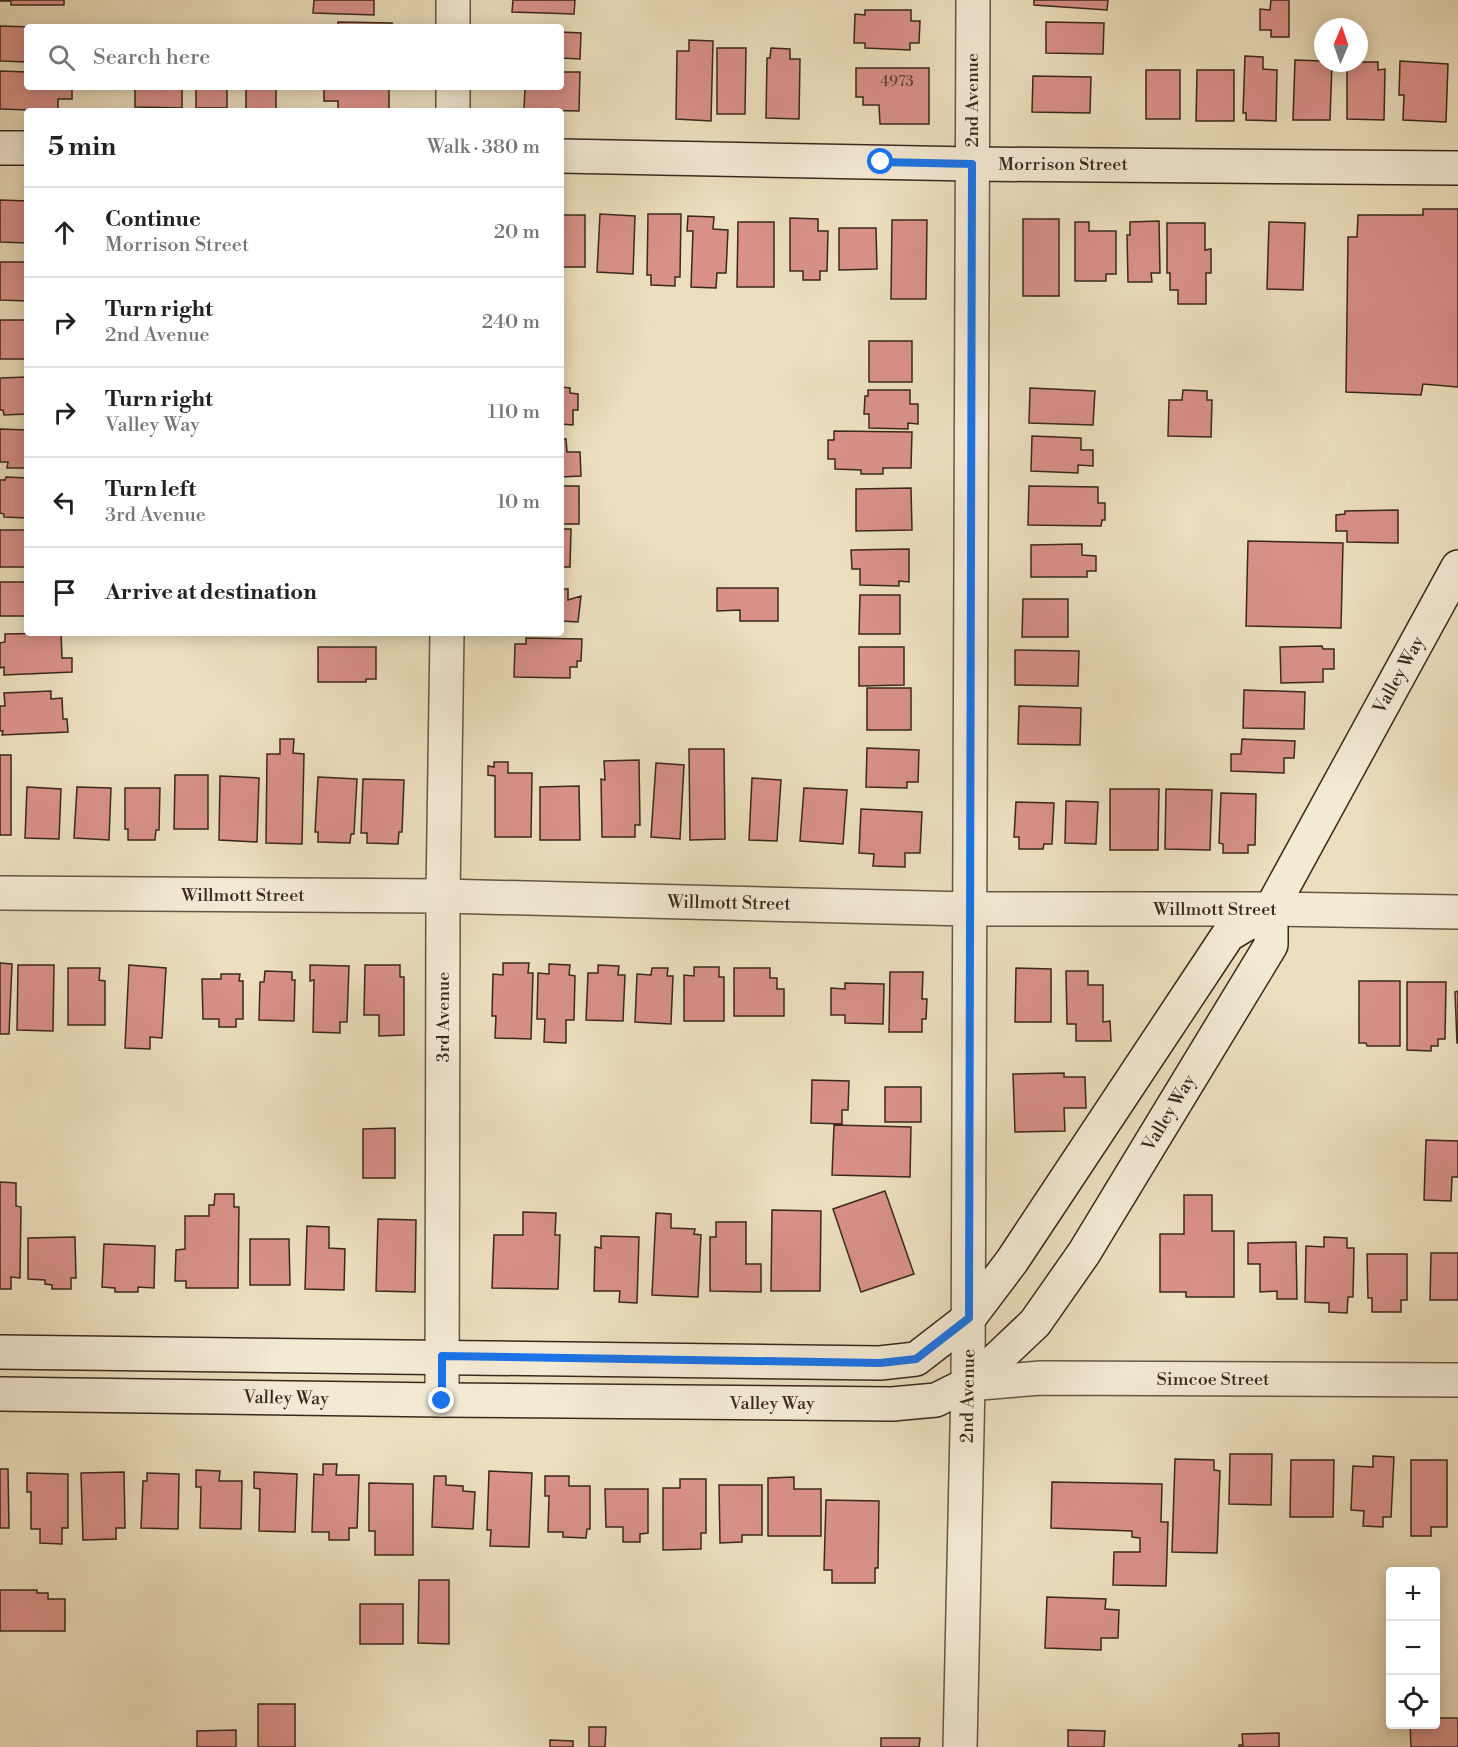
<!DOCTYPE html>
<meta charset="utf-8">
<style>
body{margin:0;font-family:"Libre Bodoni",serif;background:#f2f2f2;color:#202124}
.controls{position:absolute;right:18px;bottom:18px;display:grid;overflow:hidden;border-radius:6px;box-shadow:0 3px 15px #0003}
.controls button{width:54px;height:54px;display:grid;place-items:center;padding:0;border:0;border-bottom:2px solid #e0e0e0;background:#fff;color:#202124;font:30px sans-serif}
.compass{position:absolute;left:1314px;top:18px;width:54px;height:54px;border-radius:50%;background:#fff;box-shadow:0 3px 15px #0003;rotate:2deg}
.stop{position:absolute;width:18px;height:18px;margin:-14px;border:4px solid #1a73e8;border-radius:50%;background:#fff}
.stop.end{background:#1a73e8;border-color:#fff;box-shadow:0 2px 6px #0008}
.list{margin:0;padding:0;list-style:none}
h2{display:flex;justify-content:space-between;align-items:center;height:78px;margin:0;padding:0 24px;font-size:26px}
h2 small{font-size:20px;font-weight:400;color:#757577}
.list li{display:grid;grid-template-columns:39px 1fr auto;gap:18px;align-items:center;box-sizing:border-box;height:90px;padding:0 24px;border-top:2px solid #e0e0e0}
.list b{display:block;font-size:22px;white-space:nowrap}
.list p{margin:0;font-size:20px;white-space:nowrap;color:#757577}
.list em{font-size:20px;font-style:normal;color:#757577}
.icon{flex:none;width:33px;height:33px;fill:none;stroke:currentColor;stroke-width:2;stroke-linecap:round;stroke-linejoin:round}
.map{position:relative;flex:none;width:1458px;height:1747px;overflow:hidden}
.search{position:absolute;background:#fff;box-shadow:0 3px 15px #0003;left:24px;top:24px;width:540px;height:66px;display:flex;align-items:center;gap:15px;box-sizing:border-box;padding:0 21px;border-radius:6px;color:#757577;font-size:22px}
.panel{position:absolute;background:#fff;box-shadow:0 3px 15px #0003;left:24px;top:108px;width:540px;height:528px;border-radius:6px}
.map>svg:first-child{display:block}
.building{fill:#d99188;stroke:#3a281d;stroke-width:1.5}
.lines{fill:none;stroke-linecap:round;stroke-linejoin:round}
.street-casing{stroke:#665645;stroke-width:36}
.secondary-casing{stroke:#3a281d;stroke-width:36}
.street{stroke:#f3ead4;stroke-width:33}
.secondary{stroke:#f3ead4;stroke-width:33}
.route{stroke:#1a73e8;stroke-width:8}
.labels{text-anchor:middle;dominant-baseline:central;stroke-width:6;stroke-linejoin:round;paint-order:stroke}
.number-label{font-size:15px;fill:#624238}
.street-label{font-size:18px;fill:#3a281d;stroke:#f3ead4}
</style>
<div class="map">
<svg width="1458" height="1747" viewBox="0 0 1458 1747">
<rect width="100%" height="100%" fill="#ecdfbd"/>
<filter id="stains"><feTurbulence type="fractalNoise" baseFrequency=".00333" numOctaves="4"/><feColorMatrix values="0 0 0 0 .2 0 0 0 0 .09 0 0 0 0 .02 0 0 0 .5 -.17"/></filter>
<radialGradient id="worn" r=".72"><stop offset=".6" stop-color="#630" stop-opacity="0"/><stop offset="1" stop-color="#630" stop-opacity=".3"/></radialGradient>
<path class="building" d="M0,0H64V5H11V1H0Z
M314,0H374V15L313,13Z
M513,0H575L574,14L512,12Z
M1034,0H1108L1107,10L1034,5Z
M1271,0H1289V37H1271V30H1260V9L1270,10Z
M865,10H911V21H920L919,43H910V50L865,48V43H854L855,14L865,15Z
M338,22L392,23V27H338Z
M1046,22L1104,23L1103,54L1046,53Z
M0,26L32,27H27V62L0,61Z
M561,32L581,33L580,59L561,58Z
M689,40L713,41L711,121L676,119L677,51H689Z
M717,48H746L745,114H717Z
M771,48L790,49V59H800L799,119L766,118L767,58H770Z
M1245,56L1263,57V69L1277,70L1276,121L1246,120V113H1243Z
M1295,60L1323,61V63H1332L1330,120H1293Z
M1400,61L1448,64L1446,122L1403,120L1404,95H1399Z
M1359,62H1378V70L1385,69L1384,120L1347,119V67H1355L1356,63Z
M856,68H929V124H880L879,105H863V97H856Z
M1146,70H1180V119H1146Z
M1197,70H1234V121H1196Z
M0,71L27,72V87H72V99H58V111L0,109Z
M561,72H580L579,111L524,110L525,87H561Z
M1033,76L1091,77L1090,113L1032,112Z
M135,87H182V108L135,107Z
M196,87H227V108H196Z
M246,87H276V109H246Z
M324,87H389V111H338V101H324Z
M0,200L27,201V243L0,242Z
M1423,209H1458V387L1423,384L1421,395L1346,392L1348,237H1357L1358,215H1423Z
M600,214L635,216L633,274L597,272Z
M648,214H681L680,277H675V286L651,285V275H647Z
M561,215H585V267H561Z
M688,216L714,217L713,229L728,230L726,273H717L716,288L691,287L693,231H687Z
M790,218L818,219V231H828L827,271H820V280H803V271H790Z
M1023,219H1059V296H1023Z
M892,220H927L926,299H891Z
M1159,221L1160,273H1151L1152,282H1128L1127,235H1130V222Z
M738,222H774V287H737Z
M1075,222H1089V231H1116V274H1106V281H1075Z
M1269,222L1305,223L1303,290L1267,289Z
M1167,223H1205V250L1211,249V273H1206V304H1178V290H1170V273H1167Z
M839,228H876L877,269L839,270Z
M0,262H27V301L0,300Z
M0,320H27V359H0Z
M869,341H912V382H869Z
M27,377V414L4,415L3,410H0V378Z
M561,387L570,388V393L578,394V410H573V425L561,424Z
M1030,388L1095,391L1093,425L1029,423Z
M868,390H910V404H918V424L908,423V429L869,428V414H864L865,396H868Z
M1183,390L1207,391V400H1212L1211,437L1168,436L1169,400H1182Z
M0,429L27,430V468H7L8,462H0Z
M834,431L912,432L911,468H883V474H861V470L835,469V459H828V440H834Z
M1032,436L1081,438V450H1093V466L1078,465V473L1031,471Z
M561,439H566L567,452H580L581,476L561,477Z
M6,477L27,478V518L4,517V514L0,513V480H5Z
M561,486H579V524H561Z
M1029,486L1098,487V503H1105V520H1102L1101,526L1028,525Z
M911,488L912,530L856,531V489Z
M1398,510V543L1347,542V531H1336V515L1345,514V511Z
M561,529H571L570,567H561Z
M0,530H27V567H0Z
M1248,541L1343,543L1341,628L1246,626Z
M1082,544V555L1096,556V571H1087V577H1031V545Z
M909,549V582L899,581V586L860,585V569H852L851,550Z
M0,582H27V616H0Z
M717,588H778V621H740V610L717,611Z
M561,589H568V600L581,596L578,622L561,621Z
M860,595H900V634H859Z
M1023,599H1068V637H1022Z
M61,633L62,658H72V672L4,675V667L0,668V643L5,642V634Z
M526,638L582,639L581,661H577V667H570V678L514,677L515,644H526Z
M1322,646L1323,649H1334V669H1323V682L1281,683L1280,647Z
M318,647H376V679H366V682H318Z
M859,647H904V685L859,686Z
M1015,650L1079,651L1078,686L1015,685Z
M867,688H911V730H867Z
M1244,690L1305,692L1304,729L1243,728Z
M51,691V699L62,698L63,719H67L68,732L2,735L3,731H0V706H5L4,693Z
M1019,706L1081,708L1080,745L1018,744Z
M280,739H294L293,753L304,754L302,844L266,843L267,754H280Z
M1242,739L1295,741L1294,758H1284V773L1231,771V754H1241Z
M867,748L919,750L918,782H907V788L866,787Z
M689,749H724L725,839L690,840Z
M0,755H11V835H0Z
M639,760L640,825H635V837H602L601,779L605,780L604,761Z
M494,762H508V773H532L531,837H495V776L488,775V766L494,767Z
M656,763L684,765L680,839L651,837Z
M175,775H208V829H174Z
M220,776L259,778L257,842L219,840Z
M318,777L357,779L354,834H351L350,843L318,842V832H315Z
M752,778L781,780L777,841L749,840Z
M363,779L404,780L402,832H399L398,844L367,843V833H361Z
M579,786L580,840H540V787Z
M27,787L61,789L59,839L25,838Z
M77,787L111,788L109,840L74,838Z
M125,788H160L159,830H156L155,840H128V829H125Z
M804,788L847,790L843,844L800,841Z
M1110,789H1159L1158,850H1110Z
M1166,789L1212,790L1210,850L1165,849Z
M1221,793L1256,794L1255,845H1248V853H1223V844L1219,843Z
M1066,801L1098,802L1096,844L1065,843Z
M1016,802L1054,803L1052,844H1044L1043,849H1019V837H1014Z
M861,809L922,812L920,853H905V867L873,866L874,854L859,853Z
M0,963L12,964L9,1034H0Z
M503,963H529L528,973H533L531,1039L495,1038L496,1016H492L493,974L503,975Z
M549,964L570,965L569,975L575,976L574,1020H566V1043L544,1042L545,1019H537L538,973L549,974Z
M18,965H54L53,1031L17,1030Z
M129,965L166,968L162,1038L150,1037V1049L125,1048Z
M310,965L349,966L347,1022H340V1033L313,1032L314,980L310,981Z
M365,965H400V977H404V1035L379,1036V1015H364Z
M598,965L619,966L618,975H625L623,1021L586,1020L588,973H598Z
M694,967H719V977H724V1021H684V975L694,976Z
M68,968H100L99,980L105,981V1025H68Z
M652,968H668L667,976H673L671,1024L635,1022L637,974L651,975Z
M734,968H770V978H777V989H784V1016H734Z
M1016,968L1051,969V1022H1015Z
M265,971L292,972V980H295L294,1021L259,1020L260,982H264Z
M1066,971H1088V985H1103V1022L1110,1021L1111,1041H1076V1024H1067Z
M890,972H923L922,999H927L926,1019H922V1032H889Z
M221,974H240L239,981H243V1019H236V1027H219V1019H203L202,979H221Z
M1359,981H1400V1046H1367L1366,1043H1359Z
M1407,982H1446L1445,1039H1438V1046H1431V1051L1407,1050Z
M845,983L884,984L883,1024L845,1023V1015H831V988L845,989Z
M1458,991V1043H1457L1455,992Z
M1064,1073V1077H1085L1086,1108H1064L1065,1131L1015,1132L1013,1074Z
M812,1080L849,1081L848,1110H842V1124L811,1123Z
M885,1087H921V1122H885Z
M834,1125L911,1127L910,1177L832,1175Z
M395,1128V1178H363V1129Z
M1426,1140L1458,1141V1177H1452L1451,1201L1424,1200Z
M0,1182L16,1183V1206L21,1207L20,1278L11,1277V1289H0Z
M885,1191L914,1274L861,1292L833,1209Z
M215,1194H234V1207H239L238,1288H186V1281H175L176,1250L185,1249V1216H209V1205H214Z
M1184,1195H1212V1231H1234V1297H1186V1292H1160V1234H1184Z
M772,1210L821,1211L820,1291H771Z
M523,1212L556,1213L555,1235H560L558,1289L492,1288L494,1235H523Z
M656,1213L671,1214V1228L695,1229L694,1234L701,1235L698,1297L652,1295Z
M378,1219L416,1220L415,1292L376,1291Z
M716,1222H746V1264H761V1292L710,1291V1237H716Z
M307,1226L329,1227V1248L345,1249L344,1290L305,1289Z
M601,1236L639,1237L637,1303L619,1302L620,1291H594L595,1247L601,1248Z
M75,1237L76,1278H71V1289H52V1285L45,1284V1280L28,1279V1238Z
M1324,1237L1347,1238V1248H1354L1353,1297H1348L1347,1313L1329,1312V1303L1305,1302L1306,1246L1324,1247Z
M250,1239H289L290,1285H250Z
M1296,1242L1297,1299H1277V1291L1260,1292V1264H1248V1243Z
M104,1244L155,1246L154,1288L138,1287V1292H115V1288L102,1287Z
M1431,1253H1458V1300H1430Z
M1367,1254H1407V1300H1401V1312H1372V1298H1368Z
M1230,1454H1272L1271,1505L1229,1504Z
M1373,1456L1394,1457L1391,1517H1383V1527L1363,1526L1364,1511L1351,1510L1353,1466L1373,1467Z
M1175,1459L1214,1460V1470L1220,1471L1217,1553L1172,1552Z
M1291,1460H1334L1333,1517H1290Z
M1411,1460H1447V1527H1431V1536H1411Z
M323,1464H337L336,1475H359L357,1528H349V1540H329V1532H312L314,1474L323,1475Z
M0,1469H8L9,1528H0Z
M196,1470L220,1471L219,1481H242L241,1529L200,1528L201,1487H196Z
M489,1471L532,1473L529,1547L490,1546L491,1530H487Z
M124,1472L125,1528H116V1539L83,1540L81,1473Z
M254,1472L297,1474L295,1532L259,1531L260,1489L254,1488Z
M27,1473L68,1474V1528H62V1544L40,1543V1529H31V1492H27Z
M147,1473L179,1474L178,1529L141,1528L143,1481H147Z
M434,1476H446V1485L463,1486V1491L475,1492L473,1529L432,1527Z
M545,1476H569V1486H590V1529H587L586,1538L563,1537V1532H548L549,1496H545Z
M794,1477V1489H821V1536H768V1478Z
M680,1479H706V1533H701V1549L663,1550V1488H680Z
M1052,1482L1162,1484L1161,1522H1168L1166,1586L1113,1585L1114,1552H1140V1538L1132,1537V1531L1051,1528Z
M369,1483L413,1484V1555H375V1531H369Z
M719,1485H762V1535H742V1542L720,1543Z
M605,1489H648V1533L640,1534V1542H623V1527H606Z
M826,1500L879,1501L878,1568H875V1583H832V1570H824Z
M419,1580H449V1644L418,1643Z
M0,1590H37V1593H48V1599H65V1631H0Z
M1047,1597L1106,1599L1105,1609L1119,1610L1118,1638H1101V1650L1045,1648Z
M360,1604H403V1644H360Z
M258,1704H295V1747H258Z
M1436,1718H1458V1747H1411L1410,1724H1436Z
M589,1727H606L605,1747H589Z
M236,1730V1747H197V1731Z
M1068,1730L1105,1731L1104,1747H1068Z
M1279,1733V1747H1239V1745H1243L1242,1734Z
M881,1738H920L919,1747H881Z
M550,1740L573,1741V1747H550Z"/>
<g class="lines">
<g class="street-casing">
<path id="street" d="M453,27V0
M453,111V87
M0,893L443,896L969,909H1271L1458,912
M968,1384L1041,1378L1458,1380
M442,1400L443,896L447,633
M960,1747L968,1384L973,0"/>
</g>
<g class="secondary-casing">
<path id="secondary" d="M0,148H27
M561,156L972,164L1458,168
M0,1352L880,1363L916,1359L969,1318L1012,1261L1228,935L1271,909
M0,1394L442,1400L892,1404L936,1400L968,1384L996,1360L1035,1323L1084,1253L1271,945V909L1458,567"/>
</g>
<use href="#street" class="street"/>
<use href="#secondary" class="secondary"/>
</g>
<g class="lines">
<path class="route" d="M442,1401V1356L880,1363L916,1359L969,1318L972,164L881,162"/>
</g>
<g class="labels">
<g class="number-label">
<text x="897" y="81">4973</text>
</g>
<g class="street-label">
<text transform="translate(972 100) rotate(-90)">2nd Avenue</text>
<text x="1063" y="164">Morrison Street</text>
<text transform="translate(1399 675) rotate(-61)">Valley Way</text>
<text x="243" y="895">Willmott Street</text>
<text transform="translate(729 903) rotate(1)">Willmott Street</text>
<text x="1215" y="909">Willmott Street</text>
<text transform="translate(443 1017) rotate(-90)">3rd Avenue</text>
<text transform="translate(1169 1113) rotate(-59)">Valley Way</text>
<text x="1213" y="1379">Simcoe Street</text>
<text transform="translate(968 1396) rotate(-89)">2nd Avenue</text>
<text transform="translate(286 1398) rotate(1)">Valley Way</text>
<text x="772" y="1403">Valley Way</text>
</g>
</g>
<rect width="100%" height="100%" filter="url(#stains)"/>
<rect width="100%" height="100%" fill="url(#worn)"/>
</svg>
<div class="controls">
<button>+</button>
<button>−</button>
<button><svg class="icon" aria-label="locate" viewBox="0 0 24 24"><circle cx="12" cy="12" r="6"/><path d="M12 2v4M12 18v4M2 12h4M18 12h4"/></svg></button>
</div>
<svg class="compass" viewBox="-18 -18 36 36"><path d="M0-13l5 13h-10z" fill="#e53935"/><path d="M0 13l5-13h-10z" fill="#757577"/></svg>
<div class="stop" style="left:881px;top:162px"></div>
<div class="stop end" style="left:442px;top:1401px"></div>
<div class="search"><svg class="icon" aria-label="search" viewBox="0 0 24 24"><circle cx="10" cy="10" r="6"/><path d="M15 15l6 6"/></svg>Search here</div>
<section class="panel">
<h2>5 min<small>Walk · 380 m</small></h2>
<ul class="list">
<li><svg class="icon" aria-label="ahead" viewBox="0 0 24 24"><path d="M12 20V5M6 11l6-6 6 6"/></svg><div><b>Continue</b><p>Morrison Street</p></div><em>20 m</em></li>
<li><svg class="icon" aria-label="right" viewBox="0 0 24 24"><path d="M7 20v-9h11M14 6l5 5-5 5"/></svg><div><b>Turn right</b><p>2nd Avenue</p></div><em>240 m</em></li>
<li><svg class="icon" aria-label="right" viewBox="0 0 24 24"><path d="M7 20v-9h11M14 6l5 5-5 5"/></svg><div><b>Turn right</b><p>Valley Way</p></div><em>110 m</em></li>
<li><svg class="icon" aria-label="left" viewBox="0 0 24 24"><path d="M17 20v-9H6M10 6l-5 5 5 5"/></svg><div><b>Turn left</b><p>3rd Avenue</p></div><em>10 m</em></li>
<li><svg class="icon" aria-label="arrive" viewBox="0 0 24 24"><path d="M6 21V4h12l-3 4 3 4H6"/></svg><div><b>Arrive at destination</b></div></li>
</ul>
</section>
</div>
